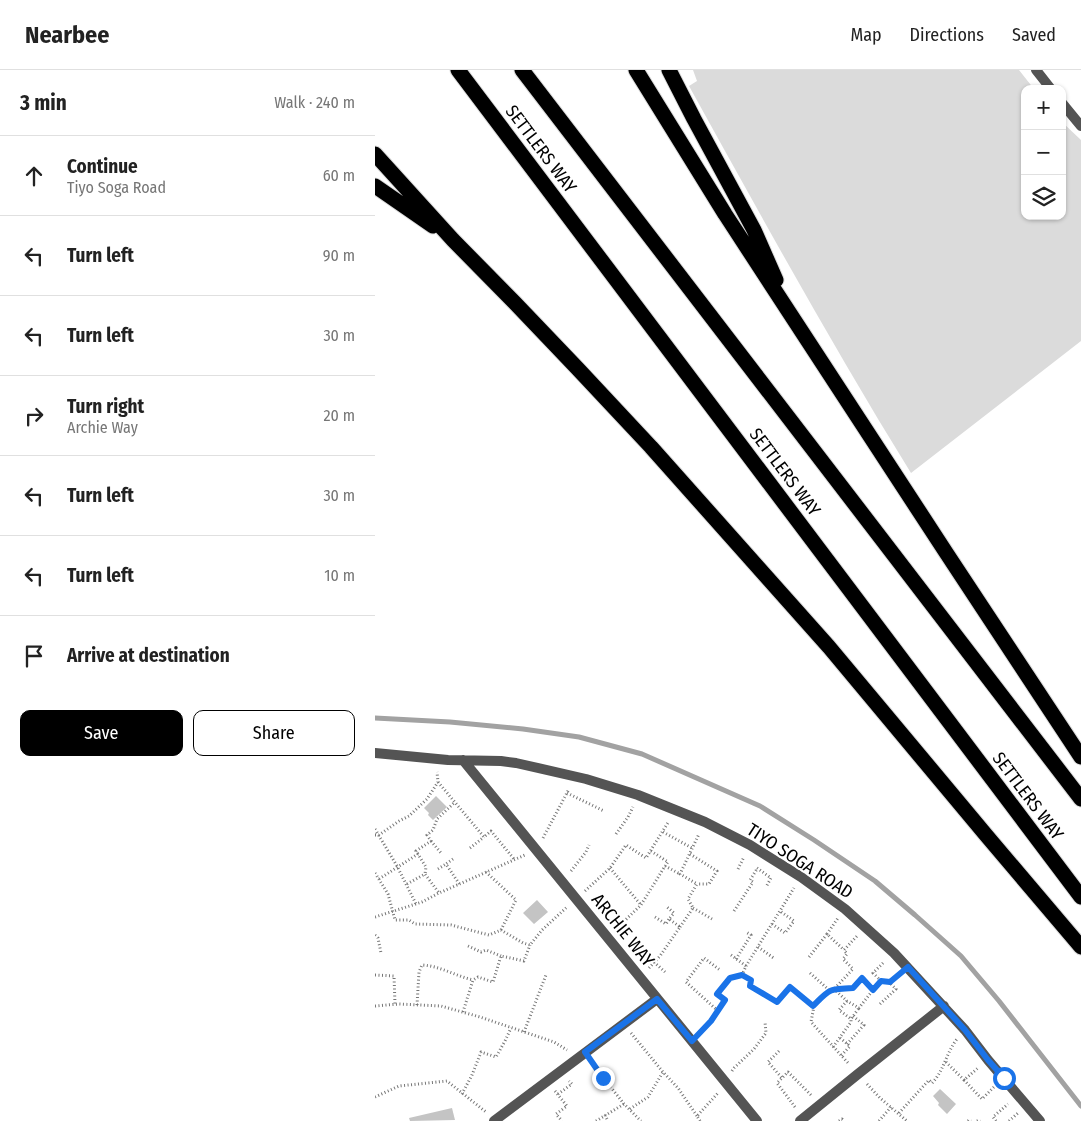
<!DOCTYPE html>
<meta charset="utf-8">
<style>
body{margin:0;font-family:"Fira Sans Condensed",sans-serif;background:#f2f2f2;color:#222}
.controls{position:absolute;right:15px;top:15px;display:grid;overflow:hidden;border-radius:10px;box-shadow:0 1px 4px #0004}
.controls button{width:45px;height:45px;display:grid;place-items:center;padding:0;border:0;border-bottom:1px solid #e0e0e0;background:#fff;color:#222;font:25px sans-serif}
.stop{position:absolute;width:15px;height:15px;margin:-11px;border:4px solid #1a73e8;border-radius:50%;background:#fff}
.stop.end{background:#1a73e8;border-color:#fff;box-shadow:0 1px 5px #0008}
.list{margin:0;padding:0;list-style:none}
h2{display:flex;justify-content:space-between;align-items:center;height:65px;margin:0;padding:0 20px;font-size:21px}
h2 small{font-size:16px;font-weight:400;color:#767676}
.list li{display:grid;grid-template-columns:32px 1fr auto;gap:15px;align-items:center;box-sizing:border-box;height:80px;padding:0 20px;border-top:1px solid #e0e0e0}
.list b{display:block;font-size:19px;white-space:nowrap}
.list p{margin:0;font-size:16px;white-space:nowrap;color:#767676}
.list em{font-size:16px;font-style:normal;color:#767676}
.actions{display:flex;gap:10px;padding:15px 20px}
.actions a{flex:1;padding:11px 0;border:1px solid #000;border-radius:10px;text-align:center;font-size:18px;color:#000}
.actions .main{background:#000;color:#fff}
.icon{flex:none;width:28px;height:28px;fill:none;stroke:currentColor;stroke-width:2;stroke-linecap:round;stroke-linejoin:round}
.map{position:relative;flex:none;width:706px;height:1051px;overflow:hidden}
header{display:flex;align-items:center;gap:30px;box-sizing:border-box;height:70px;padding:0 25px;background:#fff;border-bottom:1px solid #e0e0e0}
header strong{font-size:24px}
nav{display:flex;gap:28px;margin-inline-start:auto;font-size:18px}
main{display:flex}
aside{flex:1;background:#fff}
.map>svg:first-child{display:block}
.green{fill:#dbdbdb}
.lines{fill:none;stroke-linecap:round;stroke-linejoin:round}
.stream{stroke:#a2a2a2;stroke-width:5}
.building{fill:#c4c4c4}
.motorway-casing{stroke:#dbdbdb;stroke-width:17}
.path{stroke:#767676;stroke-width:3;stroke-dasharray:1 2.5;stroke-linecap:butt}
.minor{stroke:#545454;stroke-width:10}
.motorway{stroke:#000;stroke-width:15}
.route{stroke:#1a73e8;stroke-width:6}
.labels{text-anchor:middle;dominant-baseline:central;stroke-width:4;stroke-linejoin:round;paint-order:stroke}
.street-label{font-size:18px;fill:#000;stroke:#fff}
</style>
<header>
<strong>Nearbee</strong>
<nav><a>Map</a><a>Directions</a><a>Saved</a></nav>
</header>
<main>
<aside>
<h2>3 min<small>Walk · 240 m</small></h2>
<ul class="list">
<li><svg class="icon" aria-label="ahead" viewBox="0 0 24 24"><path d="M12 20V5M6 11l6-6 6 6"/></svg><div><b>Continue</b><p>Tiyo Soga Road</p></div><em>60 m</em></li>
<li><svg class="icon" aria-label="left" viewBox="0 0 24 24"><path d="M17 20v-9H6M10 6l-5 5 5 5"/></svg><div><b>Turn left</b></div><em>90 m</em></li>
<li><svg class="icon" aria-label="left" viewBox="0 0 24 24"><path d="M17 20v-9H6M10 6l-5 5 5 5"/></svg><div><b>Turn left</b></div><em>30 m</em></li>
<li><svg class="icon" aria-label="right" viewBox="0 0 24 24"><path d="M7 20v-9h11M14 6l5 5-5 5"/></svg><div><b>Turn right</b><p>Archie Way</p></div><em>20 m</em></li>
<li><svg class="icon" aria-label="left" viewBox="0 0 24 24"><path d="M17 20v-9H6M10 6l-5 5 5 5"/></svg><div><b>Turn left</b></div><em>30 m</em></li>
<li><svg class="icon" aria-label="left" viewBox="0 0 24 24"><path d="M17 20v-9H6M10 6l-5 5 5 5"/></svg><div><b>Turn left</b></div><em>10 m</em></li>
<li><svg class="icon" aria-label="arrive" viewBox="0 0 24 24"><path d="M6 21V4h12l-3 4 3 4H6"/></svg><div><b>Arrive at destination</b></div></li>
</ul>
<div class="actions"><a class="main">Save</a><a>Share</a></div>
</aside>
<div class="map">
<svg width="706" height="1051" viewBox="0 0 706 1051">
<rect width="100%" height="100%" fill="#fff"/>
<path class="green" d="M318,0H644L659,19H650V146H687V52L706,70V271L536,403C458,277 386,146 314,16L322,11Z"/>
<g class="lines">
<path class="stream" d="M0,648L75,652L148,659L204,667L267,684L385,736L439,770L500,811L540,845L586,886L624,931L706,1036"/>
</g>
<path class="building" d="M61,726L72,737L58,750L53,745L54,743L49,738Z
M162,830L173,842L159,854L148,843Z
M565,1019L581,1034L572,1044L563,1035L564,1033L558,1026Z
M77,1038L80,1050L35,1051L34,1048Z"/>
<g class="lines">
<g class="motorway-casing">
<path id="motorway" d="M83,0L706,827
M147,0L706,729
M261,0L350,144L572,484L706,687
M294,0L319,49L379,160L401,210
M0,84L78,170L140,233L203,299L276,377L454,577L611,765L706,877
M0,116L58,156"/>
</g>
<path class="path" d="M63,712L109,767L116,761L139,789
M192,723L229,741
M0,759L22,796L41,834
M288,762L317,778
M241,764L253,747L258,737
M0,765H4L24,751L34,746L52,729L63,712L62,702
M168,768L194,719
M56,771L66,783
M95,778L109,767
M276,781L293,792L290,796
M43,784L41,781L56,771L52,765L58,760L62,749L80,732
M315,784L342,801L334,814H322
M78,789L71,794L85,815
M235,798L266,835
M382,798L396,808L391,817
M63,799L71,794
M363,799L369,787
M196,801L211,782L214,775
M111,802L141,830L126,860
M0,803L13,824L20,850H34L40,854L76,855L114,865L126,860L148,873L155,875L167,860L192,837
M4,809L43,784L51,797L50,804
M32,814L50,804L64,823
M210,821L235,798L251,775L271,788L294,751
M318,838L337,849
M359,841L378,812L375,810L382,799
M0,847L47,832L64,823L150,785
M280,847L291,854L294,849
M397,854L410,863L419,851L405,841
M305,857L318,838L313,829L322,814L305,804L324,764
M241,859L266,835L290,796L305,804
M452,864L463,848
M0,865L3,868L6,883
M93,876L106,882L111,880L126,886
M383,877L400,889
M356,885L371,896L367,905L375,910V916L402,932L415,917L439,936L436,952L474,994
M434,887L452,864L469,880
M361,889L376,865L371,862
M279,892L290,902
M371,896L419,818
M274,898L285,886L305,857L294,849L299,843L292,837
M435,903L454,920
M0,905L19,906L20,934
M487,908L498,920L484,938L472,931L459,919L478,918Z
M506,911L498,903L509,892
M498,920L506,911L515,913L524,905
M472,931L464,940L476,949L484,938
M505,934L521,919L515,913
M42,935L44,902L47,895C65,896 81,906 98,910
M0,936L24,934L66,936L105,947L179,972L192,980
M439,936L454,920L459,919L478,899L468,889L472,884L469,880L482,866
M343,941L311,912L329,888L345,900
M88,942L98,910L103,907L118,912L126,886L149,891L155,875
M326,961L336,951L350,930L343,924L355,908L367,905
M149,962L171,905
M256,963L288,1002L303,1018L322,1046
M465,968L475,976L466,986
M472,974L489,955L478,946
M458,977L476,952V949
M404,981L393,992L407,1008
M216,992L249,1034L266,1051
M571,992L589,1010L603,998
M357,1001L359,998L379,979L391,963L390,952
M589,1010L607,1029L620,1016
M492,1014L505,1028L532,1051
M180,1021L192,1036L181,1044L187,1051
M87,1024L97,1005L106,982L121,987L130,971L136,958
M183,1024L197,1014L194,1011
M0,1027L24,1016L72,1011L111,1042
M420,1037L402,1013L413,1002L436,1025
M255,1039L273,1027L288,1002
M524,1043L554,1010L557,1013C569,1001 571,983 582,969
M230,1045L233,1051
M221,1051L249,1034
M325,1051L322,1046L343,1023
M464,1051L467,1049L469,1051
M504,1051L516,1037
M593,1051L594,1050L596,1051
M602,1051L604,1050L605,1051
M621,1051L618,1047L633,1034
M634,1051L643,1043"/>
<path class="minor" d="M661,0L676,19
M687,33L706,56
M0,683L73,690L126,691L141,693L211,709L263,725L330,752L375,775L426,807L470,839L519,883L590,960L613,990L665,1051
M88,690L382,1051
M119,1051L282,929
M425,1051L483,1004L569,936"/>
<use href="#motorway" class="motorway"/>
</g>
<g class="lines">
<path class="route" d="M228,1008L210,982L282,929L317,971L336,951L350,930L342,924L355,908L367,905L376,910L375,916L402,932L415,917L438,936C455,919 453,919 478,918L487,908L498,920L506,911L515,912L533,897L590,960L613,990L629,1008"/>
</g>
<g class="labels">
<g class="street-label">
<text transform="translate(166 79) rotate(53)">SETTLERS WAY</text>
<text transform="translate(410 402) rotate(53)">SETTLERS WAY</text>
<text transform="translate(653 726) rotate(53)">SETTLERS WAY</text>
<text transform="translate(425 791) rotate(33)">TIYO SOGA ROAD</text>
<text transform="translate(248 860) rotate(51)">ARCHIE WAY</text>
</g>
</g>
</svg>
<div class="controls">
<button>+</button>
<button>−</button>
<button><svg class="icon" aria-label="layers" viewBox="0 0 24 24"><path d="M12 4l9 5-9 5-9-5zM3 14l9 5 9-5"/></svg></button>
</div>
<div class="stop" style="left:629px;top:1008px"></div>
<div class="stop end" style="left:228px;top:1008px"></div>
</div>
</main>
